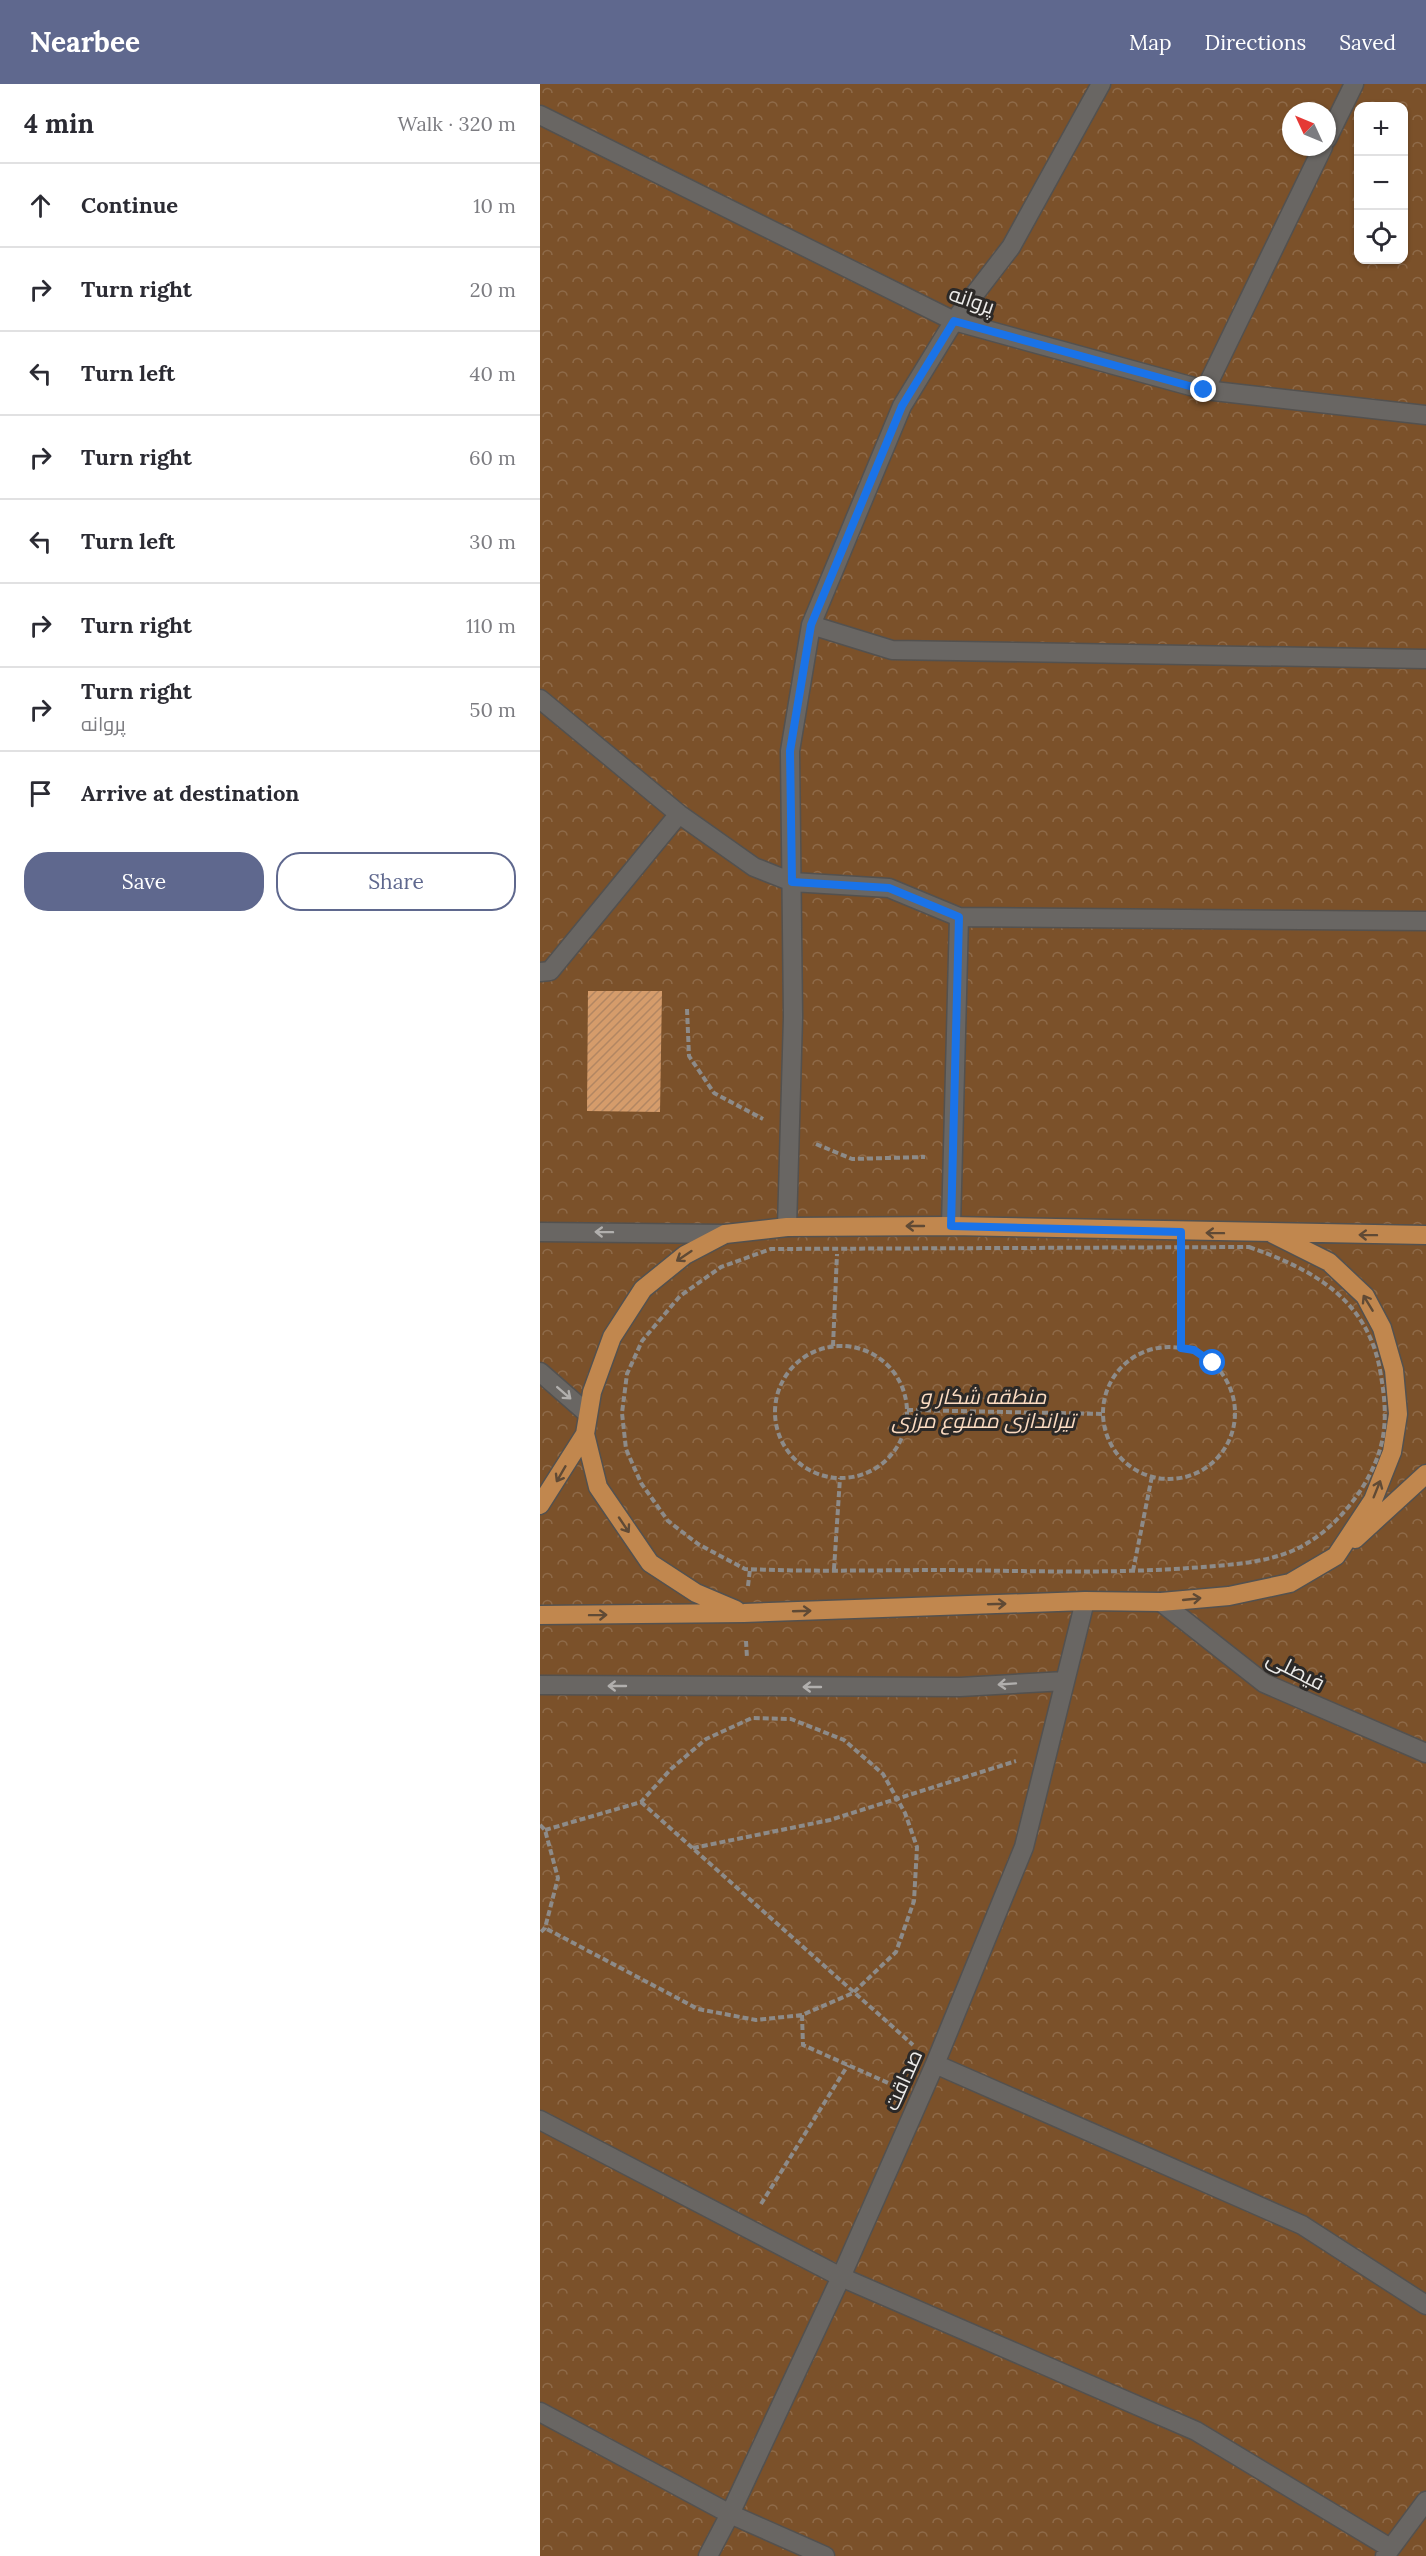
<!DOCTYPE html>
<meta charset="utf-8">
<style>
body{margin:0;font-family:Lora,Cairo,serif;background:#f2f2f3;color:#2b2b33}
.controls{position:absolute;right:18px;top:18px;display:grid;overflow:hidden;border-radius:12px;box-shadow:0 2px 4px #0004}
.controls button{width:54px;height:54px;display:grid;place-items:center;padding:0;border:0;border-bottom:2px solid #e1e1e2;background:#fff;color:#2b2b33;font:30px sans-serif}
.compass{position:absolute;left:742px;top:18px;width:54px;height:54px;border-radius:50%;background:#fff;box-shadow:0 2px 4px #0004;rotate:314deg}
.stop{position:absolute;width:18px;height:18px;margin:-14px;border:4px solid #1a73e8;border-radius:50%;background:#fff}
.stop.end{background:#1a73e8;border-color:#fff;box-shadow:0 2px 6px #0008}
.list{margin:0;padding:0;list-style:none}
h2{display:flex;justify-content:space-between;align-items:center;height:78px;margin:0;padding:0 24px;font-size:26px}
h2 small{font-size:20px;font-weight:400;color:#7c7c81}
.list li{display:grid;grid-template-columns:39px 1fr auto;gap:18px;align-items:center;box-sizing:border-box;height:84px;padding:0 24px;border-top:2px solid #e1e1e2}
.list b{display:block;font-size:22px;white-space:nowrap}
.list p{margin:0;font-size:20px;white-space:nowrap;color:#7c7c81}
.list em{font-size:20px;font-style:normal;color:#7c7c81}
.actions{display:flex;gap:12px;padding:18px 24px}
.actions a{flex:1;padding:14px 0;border:2px solid #5f688e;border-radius:24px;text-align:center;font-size:21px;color:#5f688e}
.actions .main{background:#5f688e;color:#fff}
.icon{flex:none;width:33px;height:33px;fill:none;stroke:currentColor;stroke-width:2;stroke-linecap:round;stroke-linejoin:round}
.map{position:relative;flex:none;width:886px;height:2472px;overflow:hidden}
header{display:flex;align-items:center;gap:36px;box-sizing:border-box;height:84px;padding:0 30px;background:#5f688e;color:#fff}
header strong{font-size:28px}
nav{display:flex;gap:33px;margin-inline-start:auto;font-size:21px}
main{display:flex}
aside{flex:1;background:#fff}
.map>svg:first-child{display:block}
.park{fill:url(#park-crowns);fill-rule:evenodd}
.building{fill:url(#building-hatch)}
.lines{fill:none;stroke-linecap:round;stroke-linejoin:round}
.minor-casing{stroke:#53514f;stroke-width:21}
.major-casing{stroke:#53514f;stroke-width:21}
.path{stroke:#8d8b89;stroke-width:4;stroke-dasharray:6 3;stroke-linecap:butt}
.minor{stroke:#696663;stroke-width:18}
.major{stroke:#c1874e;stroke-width:18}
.oneway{stroke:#604a35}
.oneway2{stroke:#b1afad}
.route{stroke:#1a73e8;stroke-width:8}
.labels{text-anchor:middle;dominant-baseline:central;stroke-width:6;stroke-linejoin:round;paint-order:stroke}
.street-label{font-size:21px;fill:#ecebe9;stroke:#2c2927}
.park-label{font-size:21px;font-style:italic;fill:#fbdbc1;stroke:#2c2927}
</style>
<header>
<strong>Nearbee</strong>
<nav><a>Map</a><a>Directions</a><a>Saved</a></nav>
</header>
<main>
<aside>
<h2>4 min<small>Walk · 320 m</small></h2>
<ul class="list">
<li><svg class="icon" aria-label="ahead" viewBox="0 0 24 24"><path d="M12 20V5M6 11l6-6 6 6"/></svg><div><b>Continue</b></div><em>10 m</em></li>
<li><svg class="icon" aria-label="right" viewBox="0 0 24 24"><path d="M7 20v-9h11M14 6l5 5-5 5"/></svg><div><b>Turn right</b></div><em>20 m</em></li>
<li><svg class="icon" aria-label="left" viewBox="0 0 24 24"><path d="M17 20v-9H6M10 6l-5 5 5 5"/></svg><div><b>Turn left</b></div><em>40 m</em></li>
<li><svg class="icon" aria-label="right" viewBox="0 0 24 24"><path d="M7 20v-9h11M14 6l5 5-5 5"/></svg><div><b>Turn right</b></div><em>60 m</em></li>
<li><svg class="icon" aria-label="left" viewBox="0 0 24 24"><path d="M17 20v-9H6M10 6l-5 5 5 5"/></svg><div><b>Turn left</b></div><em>30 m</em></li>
<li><svg class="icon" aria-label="right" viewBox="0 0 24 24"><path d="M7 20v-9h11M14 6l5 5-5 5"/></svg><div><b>Turn right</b></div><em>110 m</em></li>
<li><svg class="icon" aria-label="right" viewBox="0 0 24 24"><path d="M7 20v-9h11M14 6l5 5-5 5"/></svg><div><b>Turn right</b><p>پروانه</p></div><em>50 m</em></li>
<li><svg class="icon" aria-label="arrive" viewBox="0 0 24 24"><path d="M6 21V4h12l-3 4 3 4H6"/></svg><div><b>Arrive at destination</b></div></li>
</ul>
<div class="actions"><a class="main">Save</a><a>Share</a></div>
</aside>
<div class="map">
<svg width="886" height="2472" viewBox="0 0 886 2472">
<defs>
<pattern id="park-crowns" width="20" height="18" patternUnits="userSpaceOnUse" patternTransform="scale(1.5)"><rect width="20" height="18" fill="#7b512a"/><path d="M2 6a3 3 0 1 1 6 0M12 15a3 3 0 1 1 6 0" fill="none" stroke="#8e6a49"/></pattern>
<pattern id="building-hatch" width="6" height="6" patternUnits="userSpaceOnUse" patternTransform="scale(1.5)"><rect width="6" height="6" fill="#d59c6b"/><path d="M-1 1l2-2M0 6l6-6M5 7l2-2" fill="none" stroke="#b28662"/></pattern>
</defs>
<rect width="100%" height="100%" fill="#363331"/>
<path class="park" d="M0,0H886V2472H0ZM818,22H864V176H818ZM751,27H787V63H751Z"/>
<path class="building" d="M48,907H122L120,1028L47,1027Z"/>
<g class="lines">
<g class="minor-casing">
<path id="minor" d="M0,31L414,237L665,306L886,331
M787,55L814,0
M665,306L783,63
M271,541L352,566L886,575
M0,615L139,730L214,783L252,798L349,804L419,833
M0,888L10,887L139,730
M411,1142L419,833L886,837
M247,1143L253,933L250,667L271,541L362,322L414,237L471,163L561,0
M0,1148L185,1150
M0,1288L48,1330
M621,1518L724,1599L886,1669
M0,1601L420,1603L525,1597
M395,1980L762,2141L886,2221
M0,2036L301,2193L656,2347L850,2464
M0,2328L190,2430L285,2472
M168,2472L190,2430L301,2193L395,1980L484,1763L545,1517
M845,2472L886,2417"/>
</g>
<g class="major-casing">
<path id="major" d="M45,1350L58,1403L110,1479L156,1509L196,1526
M0,1421L45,1350L52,1308L72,1253L103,1205L145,1171L185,1150L247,1143L411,1142L886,1151
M815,1455L886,1390
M0,1531L204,1529L545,1517L621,1518L689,1512L750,1499L796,1472L833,1416L852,1368L858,1330L854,1286L842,1244L825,1212L789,1178L733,1150"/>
</g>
<path class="path" d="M147,925L149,972L174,1009L223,1035
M276,1060L312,1075L385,1073
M709,1163C775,1186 830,1217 841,1292C844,1309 846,1328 844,1345C840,1388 805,1436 769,1458C738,1478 698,1480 663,1483C578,1490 493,1487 408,1486C340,1486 272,1488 205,1485L158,1460L128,1437L101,1399L86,1365L82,1329L87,1290L102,1257L140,1212L181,1183L231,1165Z
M293,1262L297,1170
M235 1328a66 66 0 1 1 132 0a66 66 0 1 1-132 0Z
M563 1329a66 66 0 1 1 132 0a66 66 0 1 1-132 0Z
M641,1264V1175
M367,1326L564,1330
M294,1485L300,1394
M593,1487L612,1392
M208,1502L210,1485
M206,1557L207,1574
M101,1718L373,1961
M0,1741L5,1746L18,1794L5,1844L0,1849
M5,1746L101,1718L131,1685L166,1655L212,1634L251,1635L304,1656L343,1690L365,1729L377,1763L374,1817L356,1868L313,1909L262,1931L216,1936L158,1925L5,1844
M153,1764L290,1736L476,1677
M262,1931L263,1961L355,2002
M221,2120L308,1981"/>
<use href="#minor" class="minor"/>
<use href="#major" class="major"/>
</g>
<defs><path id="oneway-shaft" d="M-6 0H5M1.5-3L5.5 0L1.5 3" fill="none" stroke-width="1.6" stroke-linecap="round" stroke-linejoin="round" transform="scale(1.5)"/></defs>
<g class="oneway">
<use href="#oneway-shaft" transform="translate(375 1142) rotate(180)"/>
<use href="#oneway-shaft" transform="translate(675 1149) rotate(-179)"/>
<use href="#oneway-shaft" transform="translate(828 1151) rotate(-179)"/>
<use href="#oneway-shaft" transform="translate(144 1172) rotate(146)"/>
<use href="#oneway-shaft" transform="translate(828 1219) rotate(-121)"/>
<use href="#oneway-shaft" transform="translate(21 1390) rotate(120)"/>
<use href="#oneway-shaft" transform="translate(837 1405) rotate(-68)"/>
<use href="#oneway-shaft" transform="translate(84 1441) rotate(56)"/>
<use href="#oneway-shaft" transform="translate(652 1515) rotate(-6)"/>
<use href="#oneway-shaft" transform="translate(457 1520) rotate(-2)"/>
<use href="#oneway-shaft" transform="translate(262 1527) rotate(-2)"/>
<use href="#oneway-shaft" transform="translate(58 1531) rotate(-1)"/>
</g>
<g class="oneway2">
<use href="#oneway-shaft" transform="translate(64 1148) rotate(-179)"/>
<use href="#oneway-shaft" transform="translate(24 1309) rotate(41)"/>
<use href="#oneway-shaft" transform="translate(467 1600) rotate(176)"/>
<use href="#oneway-shaft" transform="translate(77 1602) rotate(-180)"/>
<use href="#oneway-shaft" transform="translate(272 1603) rotate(-180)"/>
</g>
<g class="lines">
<path class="route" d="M664,306L414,237L362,322L271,541L250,667L252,798L349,804L419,833L411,1142L641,1148V1264L654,1266L673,1279"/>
</g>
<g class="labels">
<g class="street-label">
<text transform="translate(432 216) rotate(19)">پروانه</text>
<text transform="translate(756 1586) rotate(27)">فیصلی</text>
<text transform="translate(363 1996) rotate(-66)">صداقت</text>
</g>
<g class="park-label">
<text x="443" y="1312">منطقه شکار و<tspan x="443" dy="24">تیراندازی ممنوع مرزی</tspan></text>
</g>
</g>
</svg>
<div class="controls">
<button>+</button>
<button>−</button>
<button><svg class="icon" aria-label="locate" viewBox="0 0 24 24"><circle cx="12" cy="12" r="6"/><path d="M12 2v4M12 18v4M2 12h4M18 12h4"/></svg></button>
</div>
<svg class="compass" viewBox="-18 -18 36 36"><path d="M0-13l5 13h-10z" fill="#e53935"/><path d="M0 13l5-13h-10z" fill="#7c7c81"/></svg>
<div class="stop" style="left:673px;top:1279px"></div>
<div class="stop end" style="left:664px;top:306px"></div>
</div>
</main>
